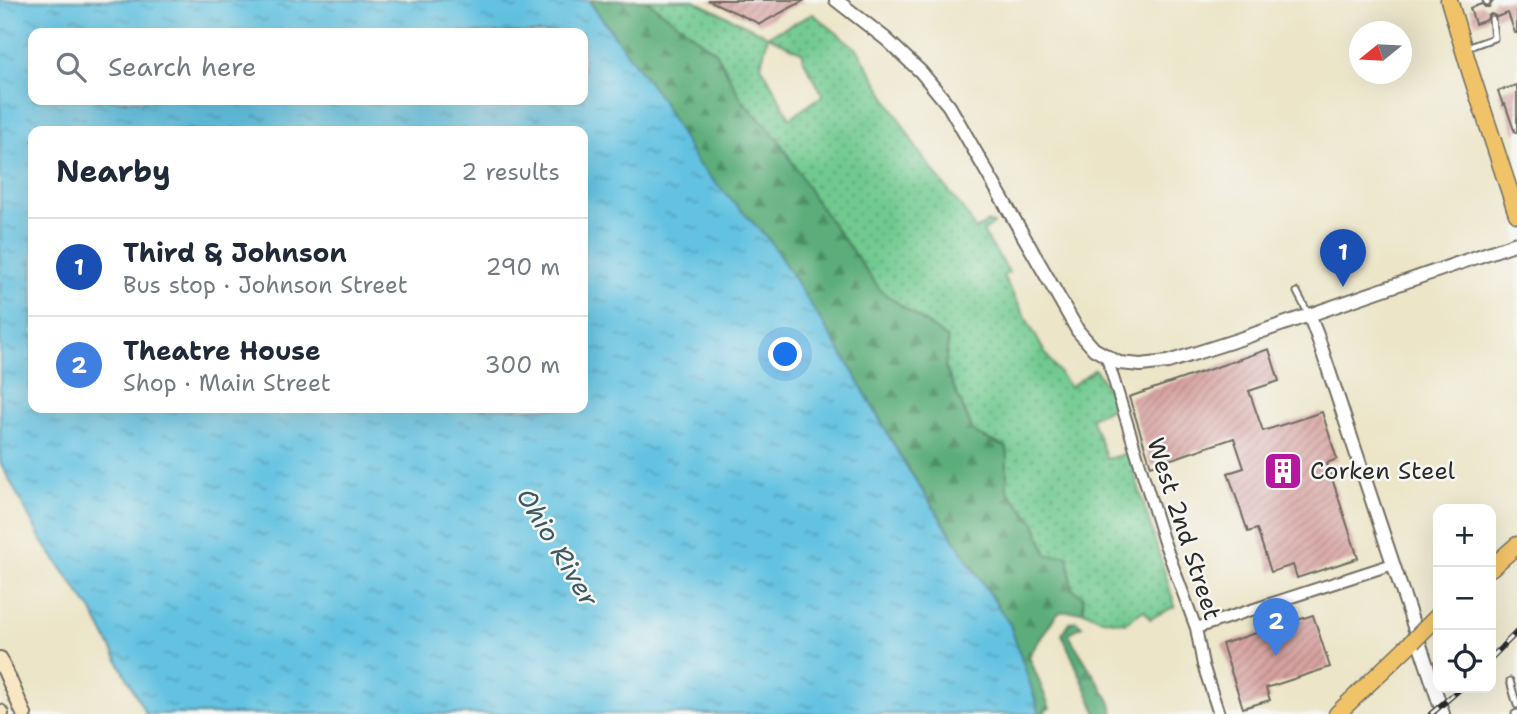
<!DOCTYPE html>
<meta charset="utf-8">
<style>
body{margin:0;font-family:"Shantell Sans",sans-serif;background:#f2f2f3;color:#1f2937}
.controls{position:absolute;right:21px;bottom:21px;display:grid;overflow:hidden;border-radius:14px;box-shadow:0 7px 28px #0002}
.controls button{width:63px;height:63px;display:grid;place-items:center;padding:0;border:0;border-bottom:2px solid #e0e1e3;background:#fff;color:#1f2937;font:35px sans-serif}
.compass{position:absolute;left:1349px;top:21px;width:63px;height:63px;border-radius:50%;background:#fff;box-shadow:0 7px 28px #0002;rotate:252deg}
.you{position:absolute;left:786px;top:355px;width:24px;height:24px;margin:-18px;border:5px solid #fff;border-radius:50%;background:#1a73e8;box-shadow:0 0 0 10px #1a73e833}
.badge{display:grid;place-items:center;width:46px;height:46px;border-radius:50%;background:#ea580c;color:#fff;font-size:23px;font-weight:700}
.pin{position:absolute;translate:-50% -58px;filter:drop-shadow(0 2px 4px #0008)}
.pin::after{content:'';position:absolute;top:37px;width:24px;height:21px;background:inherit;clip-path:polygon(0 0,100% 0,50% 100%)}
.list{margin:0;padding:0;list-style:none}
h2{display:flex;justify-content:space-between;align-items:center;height:91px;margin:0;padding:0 28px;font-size:30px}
h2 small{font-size:23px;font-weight:400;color:#747a83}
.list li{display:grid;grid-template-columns:46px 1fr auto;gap:21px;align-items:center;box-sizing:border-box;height:98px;padding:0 28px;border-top:2px solid #e0e1e3}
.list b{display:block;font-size:26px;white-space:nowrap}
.list p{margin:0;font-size:23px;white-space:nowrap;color:#747a83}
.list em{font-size:23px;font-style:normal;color:#747a83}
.icon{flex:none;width:38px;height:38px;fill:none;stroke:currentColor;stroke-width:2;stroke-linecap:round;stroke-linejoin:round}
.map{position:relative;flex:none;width:1517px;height:714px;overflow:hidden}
.search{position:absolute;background:#fff;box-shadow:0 7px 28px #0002;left:28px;top:28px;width:560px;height:77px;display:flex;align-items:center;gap:18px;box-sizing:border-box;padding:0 24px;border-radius:14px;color:#747a83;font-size:26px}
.panel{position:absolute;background:#fff;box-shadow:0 7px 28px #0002;left:28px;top:126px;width:560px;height:287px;border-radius:14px}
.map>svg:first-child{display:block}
.grass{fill:url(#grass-dots);stroke:#4d7a5d;stroke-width:2;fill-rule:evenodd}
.forest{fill:url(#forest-firs);stroke:#436c52;stroke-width:2}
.water{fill:url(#water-ripples);stroke:#477686;stroke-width:2;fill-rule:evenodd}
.building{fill:url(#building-hatch)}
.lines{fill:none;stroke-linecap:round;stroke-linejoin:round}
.service-casing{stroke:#6f6c62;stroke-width:9}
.minor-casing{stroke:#6f6c62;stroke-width:14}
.tertiary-casing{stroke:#6f6c62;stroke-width:16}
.secondary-casing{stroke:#6f6c62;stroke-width:18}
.primary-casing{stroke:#6f6c62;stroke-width:19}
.service{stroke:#fff;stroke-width:5}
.minor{stroke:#fff;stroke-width:10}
.tertiary{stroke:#fff;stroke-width:12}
.secondary{stroke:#f9e7c3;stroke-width:14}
.primary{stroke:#f1c369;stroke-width:16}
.rail-casing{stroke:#2b2b2b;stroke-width:6}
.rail{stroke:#f6f6f2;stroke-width:3.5;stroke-dasharray:10;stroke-linecap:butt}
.primary-bridge-casing{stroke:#6f6c62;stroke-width:19;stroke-linecap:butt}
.primary-bridge{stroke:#f1c369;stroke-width:16}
.labels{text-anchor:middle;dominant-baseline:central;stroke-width:5;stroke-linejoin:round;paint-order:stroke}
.poi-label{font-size:24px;fill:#2b2b2b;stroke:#f6f6f2;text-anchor:start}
.street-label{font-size:24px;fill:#2b2b2b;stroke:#f6f6f2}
.water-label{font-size:26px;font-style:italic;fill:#3c5862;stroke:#f6f6f2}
</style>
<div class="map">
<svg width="1517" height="714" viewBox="0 0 1517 714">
<defs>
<pattern id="grass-dots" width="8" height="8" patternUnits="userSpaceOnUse" patternTransform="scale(1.75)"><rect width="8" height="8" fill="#6fc98f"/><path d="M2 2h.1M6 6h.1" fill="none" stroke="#5ba375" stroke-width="1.8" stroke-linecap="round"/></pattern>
<pattern id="forest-firs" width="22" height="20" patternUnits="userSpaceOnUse" patternTransform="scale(1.75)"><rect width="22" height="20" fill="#5bad7a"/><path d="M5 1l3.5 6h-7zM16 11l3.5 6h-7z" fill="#4b8d64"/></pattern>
<pattern id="water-ripples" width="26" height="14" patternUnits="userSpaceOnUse" patternTransform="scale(1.75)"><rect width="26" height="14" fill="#63c2e1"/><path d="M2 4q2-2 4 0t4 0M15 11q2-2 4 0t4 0" fill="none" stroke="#529eb7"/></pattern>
<pattern id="building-hatch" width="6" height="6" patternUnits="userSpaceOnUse" patternTransform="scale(1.75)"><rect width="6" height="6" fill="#d7a2a0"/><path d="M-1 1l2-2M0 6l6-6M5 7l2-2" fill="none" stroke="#af8483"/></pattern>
</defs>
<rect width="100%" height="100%" fill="#f6f6f2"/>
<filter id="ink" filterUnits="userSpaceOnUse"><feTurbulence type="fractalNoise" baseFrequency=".0143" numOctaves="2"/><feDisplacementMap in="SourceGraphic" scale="14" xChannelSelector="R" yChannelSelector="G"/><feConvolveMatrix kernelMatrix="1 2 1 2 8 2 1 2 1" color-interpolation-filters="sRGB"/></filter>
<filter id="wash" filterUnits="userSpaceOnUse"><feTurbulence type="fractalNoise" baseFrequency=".00686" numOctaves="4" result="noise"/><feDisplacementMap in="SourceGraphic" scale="28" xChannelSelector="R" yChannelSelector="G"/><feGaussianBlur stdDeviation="1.57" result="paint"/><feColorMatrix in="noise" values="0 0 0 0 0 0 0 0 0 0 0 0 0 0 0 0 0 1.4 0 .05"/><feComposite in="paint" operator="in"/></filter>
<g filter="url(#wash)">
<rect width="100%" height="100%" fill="#ece5c8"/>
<path class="grass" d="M646,0H693L768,36L813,14L858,50L919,152L970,219L975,230L987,222L994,224L983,232L1009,272L1003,276L1045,353L1070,387L1095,369L1107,388L1114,407L1091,418L1107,459L1128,453L1175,606L1150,619L1144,610L1125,623L1098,618L1084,611L1083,597L1072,588L1068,555H1047L1035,523L1007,491V448L974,433L945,367L948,339L881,291L815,200L779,140L743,102L716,52ZM768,36L803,53V59L823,95L790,118L761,65Z"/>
<path class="forest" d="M591,0H646L716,52L743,102L779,140L815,200L881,291L948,339L945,367L974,433L1007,448V491L1035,523L1047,555H1068L1072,588L1083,597L1084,611L1061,612L1056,615L1029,656L1050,708L1044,711L1045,714H1040L1010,625L901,457L851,368L770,241L696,162L661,99L595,9Z
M1076,621L1082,626L1068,634L1110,701L1114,714H1097L1062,634L1070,622Z"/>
<path class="water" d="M0,0H588L661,99L696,162L770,241L851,368L901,458L1010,625L1040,714H146L92,611L42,541L0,462ZM33,33H583V100H33ZM33,131H583V408H33Z"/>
<g id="blocks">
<path class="building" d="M708,0H805L760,24Z
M1494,0H1517V33H1515L1508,13L1497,17L1491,14L1488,16L1487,20L1475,24L1470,8L1482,4L1485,7H1489Z
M1517,85V133H1515L1505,104L1503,105L1498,91Z
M1269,349L1279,381L1249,391L1263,431L1322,412L1337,459L1327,463L1358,558L1297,578L1293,565L1271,572L1257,529L1248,532L1228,473L1244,468L1234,438L1151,466L1129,397Z
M1313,615L1330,667L1266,688L1270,700L1243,708L1222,644Z"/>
</g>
</g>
<g filter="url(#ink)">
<use href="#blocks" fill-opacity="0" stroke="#6f6c62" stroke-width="2"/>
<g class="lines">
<g class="service-casing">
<path id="service" d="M1486,0L1487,2
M1466,48L1494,38L1492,19
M1297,292L1309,315
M1510,681L1517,705
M1515,714L1517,713"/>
</g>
<g class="minor-casing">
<path id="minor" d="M1107,358L1163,539L1196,628L1203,665L1219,714
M1196,628L1393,564"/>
</g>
<g class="tertiary-casing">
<path id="tertiary" d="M836,0L886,39L921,72L949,106L1078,331L1094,349L1119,363L1141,365L1168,362L1240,339L1517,243
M1309,315L1317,335L1443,714"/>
</g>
<g class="secondary-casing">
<path id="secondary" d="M0,659L24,714
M0,712L1,714"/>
</g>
<g class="primary-casing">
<path id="primary" d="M1449,0L1471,74L1517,214
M1491,568L1517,545
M1337,714L1413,641"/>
</g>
<use href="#service" class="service"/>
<use href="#minor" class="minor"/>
<use href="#tertiary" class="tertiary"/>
<use href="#secondary" class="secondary"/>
<use href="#primary" class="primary"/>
<g class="rail-casing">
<path id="rail" d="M1491,658L1517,632
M1431,714L1461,688"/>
</g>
<use href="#rail" class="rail"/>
<g class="primary-bridge-casing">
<path id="primary-bridge" d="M1413,641L1438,616"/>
</g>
<use href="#primary-bridge" class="primary-bridge"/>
</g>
</g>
<defs>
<g id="building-square" transform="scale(2.0125)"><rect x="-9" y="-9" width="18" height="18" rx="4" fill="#b5179e" stroke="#f6f6f2"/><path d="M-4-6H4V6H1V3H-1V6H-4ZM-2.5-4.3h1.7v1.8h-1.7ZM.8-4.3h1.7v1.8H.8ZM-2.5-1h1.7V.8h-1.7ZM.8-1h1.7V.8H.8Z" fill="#fff"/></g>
</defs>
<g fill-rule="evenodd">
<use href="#building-square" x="1283" y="471"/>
</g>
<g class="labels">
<g class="poi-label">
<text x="1310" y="471">Corken Steel</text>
</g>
<g class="street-label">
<text transform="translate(1184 529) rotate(72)">West 2nd Street</text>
</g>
<g class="water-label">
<text transform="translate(558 547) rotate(59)">Ohio River</text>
</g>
</g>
</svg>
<div class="controls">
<button>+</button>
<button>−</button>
<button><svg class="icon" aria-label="locate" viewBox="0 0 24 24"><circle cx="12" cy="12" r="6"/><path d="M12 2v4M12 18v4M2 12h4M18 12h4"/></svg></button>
</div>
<svg class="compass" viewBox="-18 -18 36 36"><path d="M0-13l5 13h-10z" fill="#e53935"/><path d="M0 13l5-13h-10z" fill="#747a83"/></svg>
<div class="you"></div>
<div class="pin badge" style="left:1343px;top:287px;background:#1a4fb4">1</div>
<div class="pin badge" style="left:1276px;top:656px;background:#3f7fe0">2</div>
<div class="search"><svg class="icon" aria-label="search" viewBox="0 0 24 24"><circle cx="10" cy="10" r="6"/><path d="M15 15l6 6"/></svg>Search here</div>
<section class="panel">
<h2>Nearby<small>2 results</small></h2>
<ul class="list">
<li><span class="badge" style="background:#1a4fb4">1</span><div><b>Third &amp; Johnson</b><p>Bus stop · Johnson Street</p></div><em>290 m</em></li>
<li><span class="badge" style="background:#3f7fe0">2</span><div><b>Theatre House</b><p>Shop · Main Street</p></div><em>300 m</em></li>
</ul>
</section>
</div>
